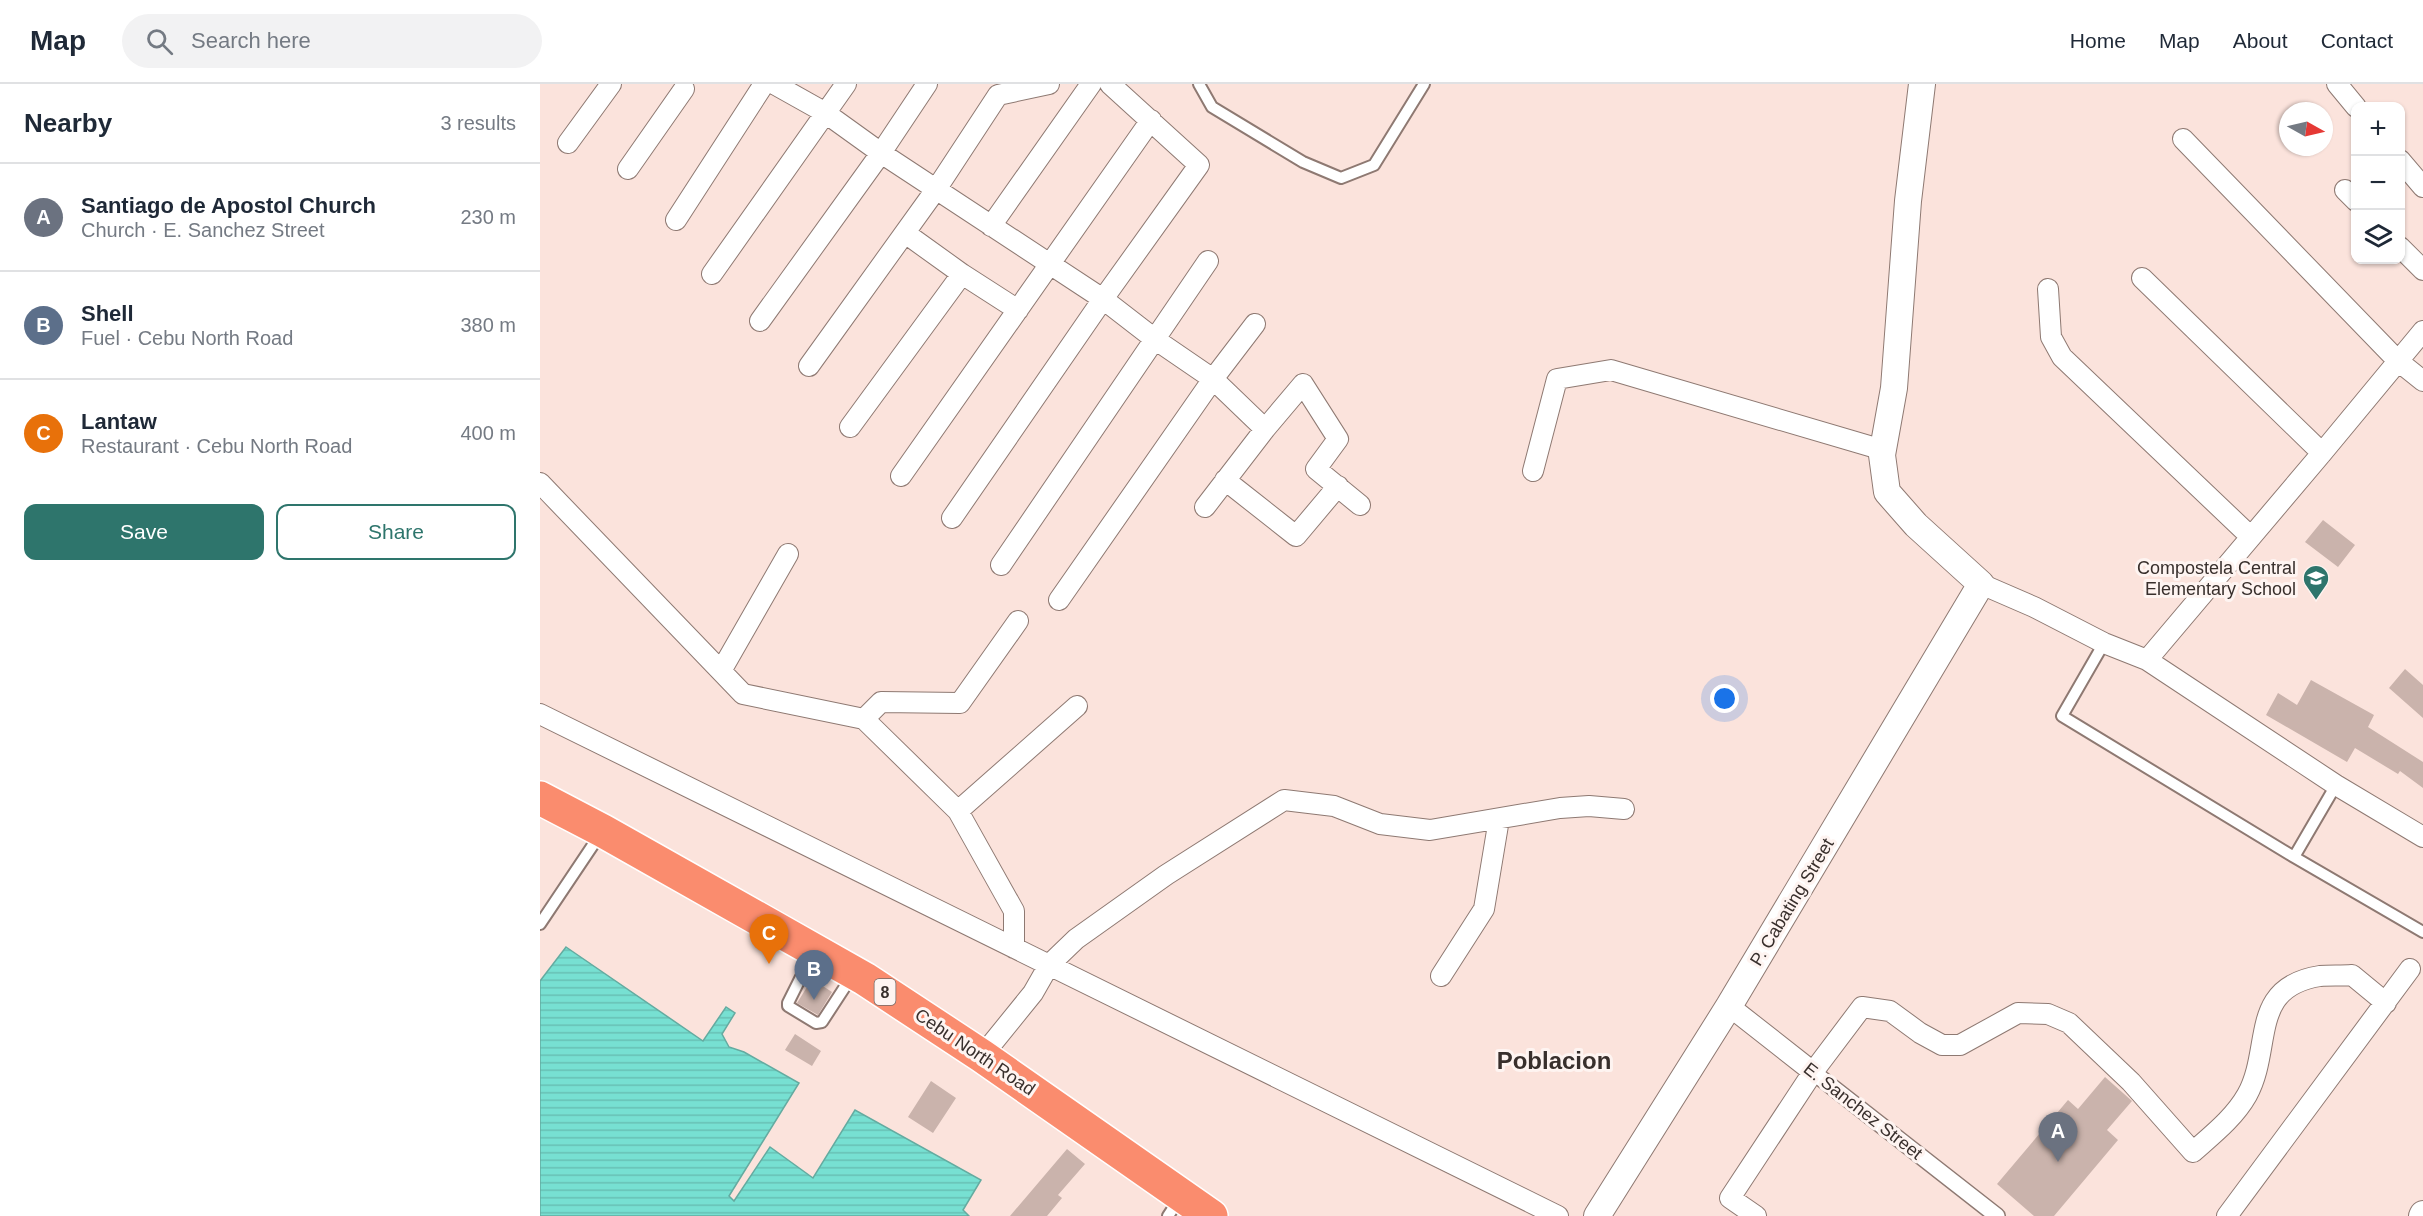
<!DOCTYPE html>
<meta charset="utf-8">
<style>
body{margin:0;font-family:Helvetica,sans-serif;background:#f2f2f3;color:#1f2937}
.controls{position:absolute;right:18px;top:18px;display:grid;overflow:hidden;border-radius:12px;box-shadow:0 2px 4px #0004}
.controls button{width:54px;height:54px;display:grid;place-items:center;padding:0;border:0;border-bottom:2px solid #e0e1e3;background:#fff;color:#1f2937;font:30px sans-serif}
.compass{position:absolute;left:1739px;top:18px;width:54px;height:54px;border-radius:50%;background:#fff;box-shadow:0 2px 4px #0004;rotate:98deg}
.you{position:absolute;left:1185px;top:615px;width:21px;height:21px;margin:-15px;border:4px solid #fff;border-radius:50%;background:#1a73e8;box-shadow:0 0 0 9px #1a73e833}
.badge{display:grid;place-items:center;width:39px;height:39px;border-radius:50%;background:#2e756c;color:#fff;font-size:20px;font-weight:700}
.pin{position:absolute;translate:-50% -50px;filter:drop-shadow(0 2px 3px #0008)}
.pin::after{content:'';position:absolute;top:32px;width:21px;height:18px;background:inherit;clip-path:polygon(0 0,100% 0,50% 100%)}
.list{margin:0;padding:0;list-style:none}
h2{display:flex;justify-content:space-between;align-items:center;height:78px;margin:0;padding:0 24px;font-size:26px}
h2 small{font-size:20px;font-weight:400;color:#747a83}
.list li{display:grid;grid-template-columns:39px 1fr auto;gap:18px;align-items:center;box-sizing:border-box;height:108px;padding:0 24px;border-top:2px solid #e0e1e3}
.list b{display:block;font-size:22px;white-space:nowrap}
.list p{margin:0;font-size:20px;white-space:nowrap;color:#747a83}
.list em{font-size:20px;font-style:normal;color:#747a83}
.actions{display:flex;gap:12px;padding:18px 24px}
.actions a{flex:1;padding:14px 0;border:2px solid #2e756c;border-radius:12px;text-align:center;font-size:21px;color:#2e756c}
.actions .main{background:#2e756c;color:#fff}
.icon{flex:none;width:33px;height:33px;fill:none;stroke:currentColor;stroke-width:2;stroke-linecap:round;stroke-linejoin:round}
.map{position:relative;flex:none;width:1883px;height:1132px;overflow:hidden}
header{display:flex;align-items:center;gap:36px;box-sizing:border-box;height:84px;padding:0 30px;background:#fff;border-bottom:2px solid #e0e1e3}
header strong{font-size:28px}
nav{display:flex;gap:33px;margin-inline-start:auto;font-size:21px}
.search{width:420px;height:54px;background:#f2f2f3;display:flex;align-items:center;gap:15px;box-sizing:border-box;padding:0 21px;border-radius:33px;color:#747a83;font-size:22px}
main{display:flex}
aside{flex:1;background:#fff}
.map>svg:first-child{display:block}
.water{fill:url(#water-rules);stroke:#64aba0;stroke-width:1.5}
.building{fill:#cab3ac}
.lines{fill:none;stroke-linecap:round;stroke-linejoin:round}
.service-casing{stroke:#8e7972;stroke-width:14}
.pedestrian-casing{stroke:#8e7972;stroke-width:18}
.minor-casing{stroke:#8e7972;stroke-width:22}
.tertiary-casing{stroke:#8e7972;stroke-width:28}
.trunk-casing{stroke:#fff;stroke-width:36}
.service{stroke:#fff;stroke-width:10}
.pedestrian{stroke:#fff;stroke-width:15}
.minor{stroke:#fff;stroke-width:20}
.tertiary{stroke:#fff;stroke-width:26}
.trunk{stroke:#fa8c6e;stroke-width:33}
.labels{text-anchor:middle;dominant-baseline:central;stroke-width:6;stroke-linejoin:round;paint-order:stroke}
.shield{fill:#fef4f1;stroke:#736a67;stroke-width:1.5}
.shield-label{font-size:16px;font-weight:bold;fill:#382f2c}
.poi-label{font-size:18px;fill:#382f2c;stroke:#fef4f1;text-anchor:end}
.street-label{font-size:18px;fill:#382f2c;stroke:#fef4f1}
.district-label{font-size:24px;font-weight:bold;fill:#382f2c;stroke:#fef4f1}
</style>
<header>
<strong>Map</strong>
<div class="search"><svg class="icon" aria-label="search" viewBox="0 0 24 24"><circle cx="10" cy="10" r="6"/><path d="M15 15l6 6"/></svg>Search here</div>
<nav><a>Home</a><a>Map</a><a>About</a><a>Contact</a></nav>
</header>
<main>
<aside>
<h2>Nearby<small>3 results</small></h2>
<ul class="list">
<li><span class="badge" style="background:#6b7280">A</span><div><b>Santiago de Apostol Church</b><p>Church · E. Sanchez Street</p></div><em>230 m</em></li>
<li><span class="badge" style="background:#5c6f8a">B</span><div><b>Shell</b><p>Fuel · Cebu North Road</p></div><em>380 m</em></li>
<li><span class="badge" style="background:#e8710a">C</span><div><b>Lantaw</b><p>Restaurant · Cebu North Road</p></div><em>400 m</em></li>
</ul>
<div class="actions"><a class="main">Save</a><a>Share</a></div>
</aside>
<div class="map">
<svg width="1883" height="1132" viewBox="0 0 1883 1132">
<defs>
<pattern id="water-rules" width="6" height="5" patternUnits="userSpaceOnUse" patternTransform="scale(1.5)"><rect width="6" height="5" fill="#77e0d2"/><path d="M0 2.5h6" fill="none" stroke="#68c0b4"/></pattern>
</defs>
<rect width="100%" height="100%" fill="#fbe3dc"/>
<path class="water" d="M26,863L163,957L186,923L195,929L182,950L189,963L204,968L259,999L189,1112L194,1117L230,1063L273,1094L315,1026L441,1096L423,1126L429,1132H0V897Z"/>
<path class="building" d="M1783,436L1815,461L1798,483L1765,458Z
M1865,585L1883,601V634L1849,604Z
M1771,596L1834,631L1828,643L1883,678V704L1860,687L1858,690L1815,664L1807,678L1726,631L1738,609L1757,621Z
M272,895L292,908L278,931L257,919Z
M255,950L281,967L272,982L245,966Z
M1565,993L1592,1017L1567,1046L1578,1056L1514,1132H1494L1457,1100L1528,1016L1538,1025Z
M391,997L416,1014L393,1049L368,1033Z
M527,1065L545,1080L518,1111L522,1114L507,1132H470Z"/>
<g class="lines">
<g class="service-casing">
<path id="service" d="M659,0L672,23L763,78L801,94L834,81L884,0
M1564,559L1522,632L1754,773
M1796,701L1754,773L1883,848
M0,840L61,749
M273,869L248,919V922L276,939L282,938L312,892
M628,1132L640,1114"/>
</g>
<g class="pedestrian-casing">
<path id="pedestrian" d="M1273,988L1457,1132"/>
</g>
<g class="minor-casing">
<path id="minor" d="M234,0L284,28L341,69L563,215L616,256L673,295L725,345
M1797,0L1816,23
M1643,55L1858,277L1883,297
M28,59L71,0
M1860,76L1883,103
M88,85L144,5
M1805,106L1816,117
M136,136L224,0
M451,142L551,0
M1860,163L1883,186
M172,190L306,0
M422,190L478,226
M1602,194L1782,369
M1508,205L1511,253L1522,273L1711,453
M220,237L341,69L387,0
M269,282L397,104L458,11L509,0
M310,343L422,190L365,149
M993,387L1017,295L1071,286L1343,366
M361,392L611,36
M685,396L756,452L798,402
M0,399L203,610L324,635L418,727L474,827V864
M665,423L725,345L763,300L798,355L776,385L820,421
M412,434L563,215L659,81L570,0
M461,481L668,177
M1441,500L1494,523L1564,559L1607,576L1796,701L1883,753
M519,516L673,295L715,240
M1607,576L1782,369L1883,247
M181,587L248,470
M0,630L1018,1132
M324,635L341,618L420,619L478,537
M418,727L537,622
M901,892L944,825L959,735
M1189,922L1273,988
M442,972L493,909L509,881L536,855L626,791L744,716L794,722L840,740L890,746L1020,724L1049,722L1084,725
M1216,1132L1190,1114L1273,988L1322,923L1350,927L1380,949L1402,961H1420L1478,929L1508,930L1529,939L1591,998L1653,1068C1672,1051 1694,1034 1707,1011C1733,964 1708,903 1780,892C1790,891 1801,892 1812,891L1846,919
M1687,1132L1870,885"/>
</g>
<g class="tertiary-casing">
<path id="tertiary" d="M1057,1132L1189,922L1441,500L1376,441L1347,408L1342,371L1354,304L1368,117L1382,0
M1882,1132L1883,1130"/>
</g>
<g class="trunk-casing">
<path id="trunk" d="M0,714L63,747L325,895L442,972L671,1132"/>
</g>
<use href="#service" class="service"/>
<use href="#pedestrian" class="pedestrian"/>
<use href="#minor" class="minor"/>
<use href="#tertiary" class="tertiary"/>
<use href="#trunk" class="trunk"/>
</g>
<defs>
<g id="school-pin" transform="scale(1.35)"><path d="M0 17L-7.5 6A9.5 9.5 0 1 1 7.5 6Z" fill="#2e756c" stroke="#fef4f1"/><path d="M0-5L7-2L0 1L-7-2ZM-4 1L0 2.5L4 1V4Q0 6-4 4Z" fill="#fff"/></g>
</defs>
<g fill-rule="evenodd">
<use href="#school-pin" x="1776" y="494"/>
</g>
<g class="labels">
<rect class="shield" x="334.5" y="895" width="21" height="26" rx="4.5"/>
<g class="shield-label">
<text x="345" y="908">8</text>
</g>
<g class="poi-label">
<text x="1756" y="484">Compostela Central<tspan x="1756" dy="21">Elementary School</tspan></text>
</g>
<g class="street-label">
<text transform="translate(1252 818) rotate(-59)">P. Cabating Street</text>
<text transform="translate(435 968) rotate(34)">Cebu North Road</text>
<text transform="translate(1323 1027) rotate(38)">E. Sanchez Street</text>
</g>
<g class="district-label">
<text x="1014" y="976">Poblacion</text>
</g>
</g>
</svg>
<div class="controls">
<button>+</button>
<button>−</button>
<button><svg class="icon" aria-label="layers" viewBox="0 0 24 24"><path d="M12 4l9 5-9 5-9-5zM3 14l9 5 9-5"/></svg></button>
</div>
<svg class="compass" viewBox="-18 -18 36 36"><path d="M0-13l5 13h-10z" fill="#e53935"/><path d="M0 13l5-13h-10z" fill="#747a83"/></svg>
<div class="you"></div>
<div class="pin badge" style="left:1518px;top:1078px;background:#6b7280">A</div>
<div class="pin badge" style="left:274px;top:916px;background:#5c6f8a">B</div>
<div class="pin badge" style="left:229px;top:880px;background:#e8710a">C</div>
</div>
</main>
